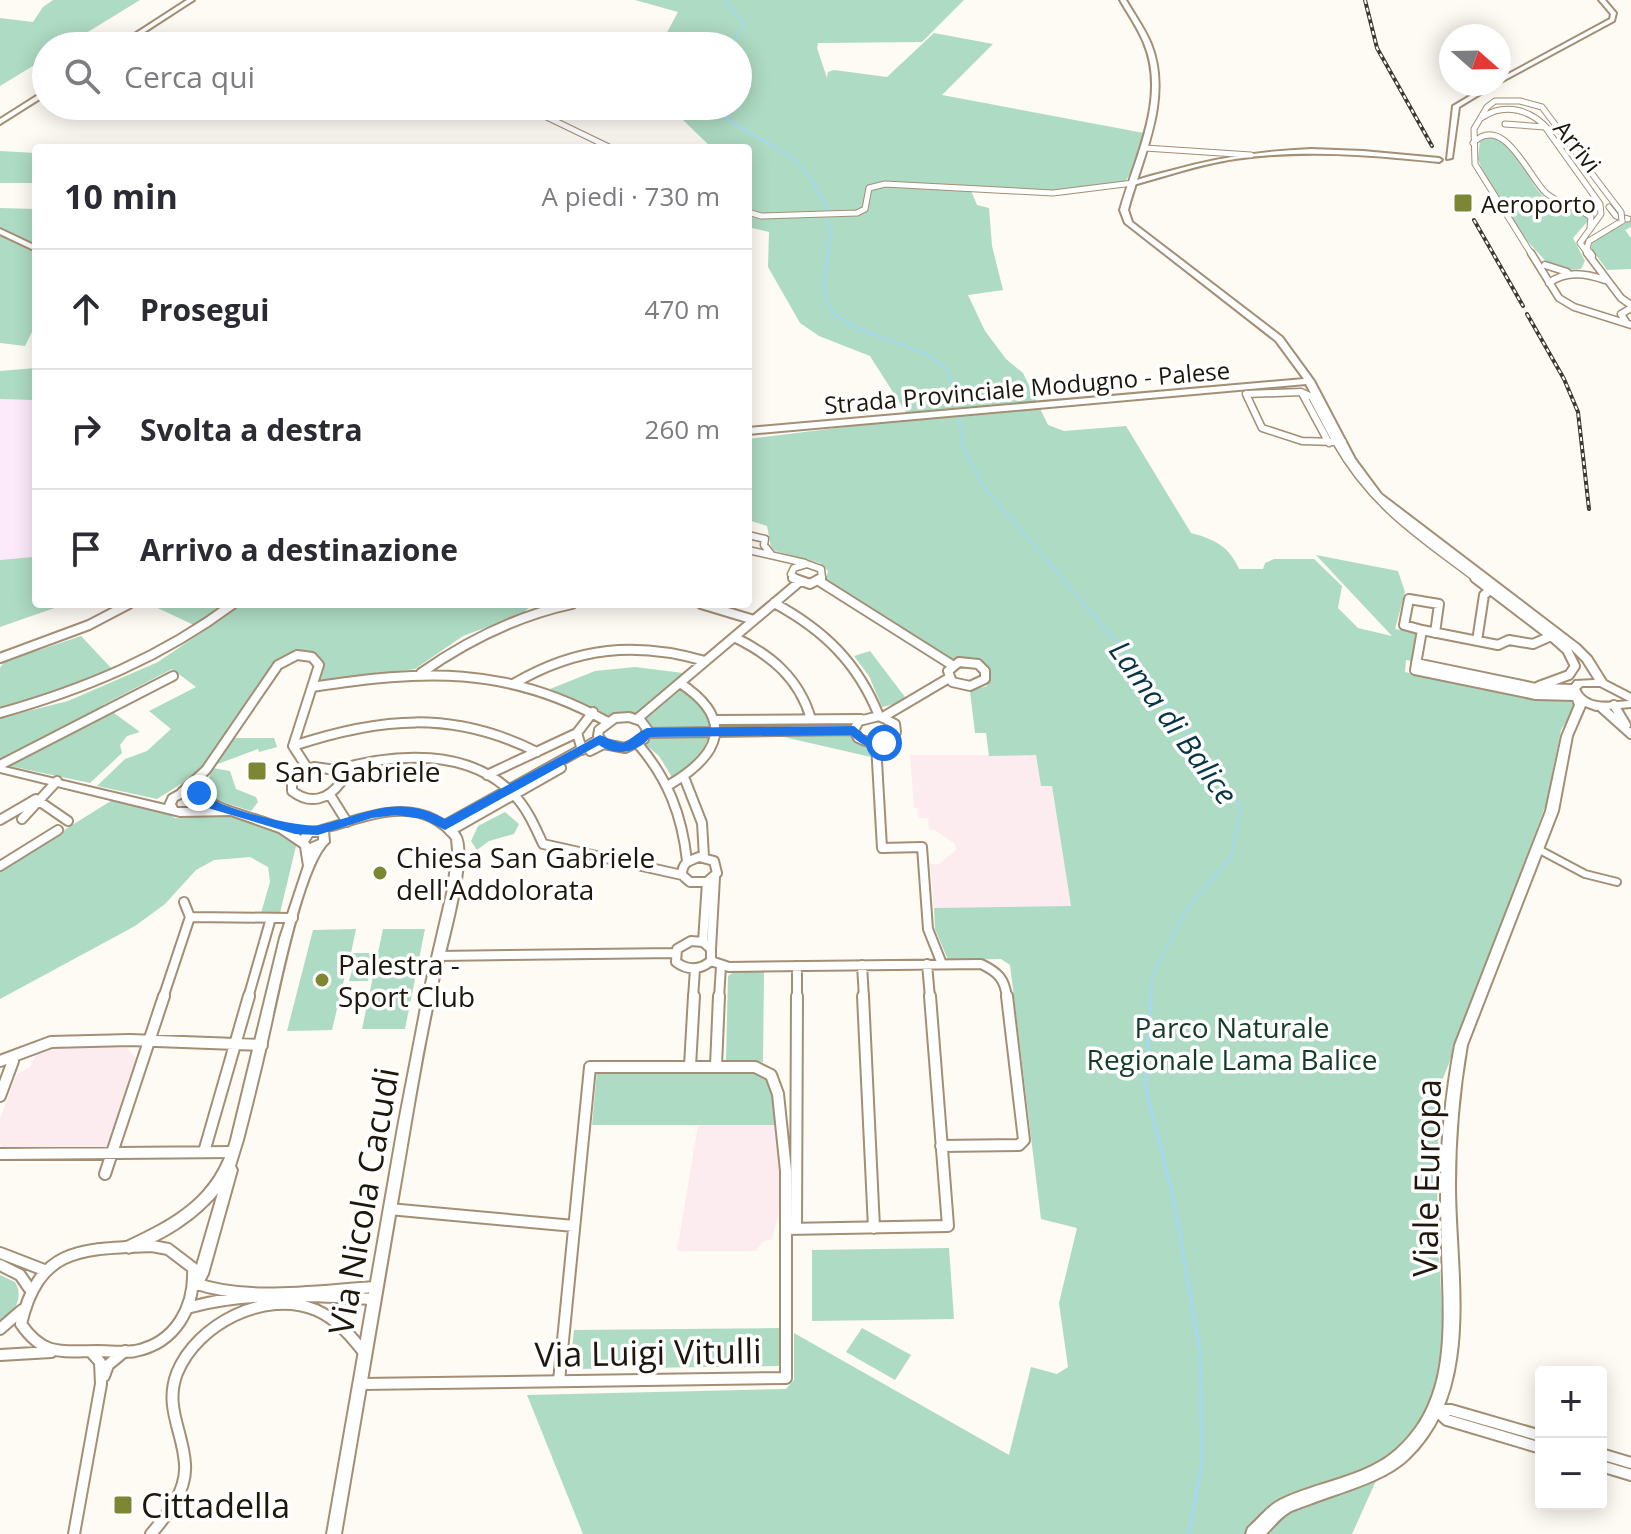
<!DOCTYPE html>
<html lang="it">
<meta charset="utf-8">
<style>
body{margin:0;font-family:"Open Sans",sans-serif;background:#f7f7f7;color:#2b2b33}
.controls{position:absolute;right:24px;bottom:24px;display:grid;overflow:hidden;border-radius:8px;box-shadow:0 4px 20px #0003}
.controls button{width:72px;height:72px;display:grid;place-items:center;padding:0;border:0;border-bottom:2px solid #e1e1e2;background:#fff;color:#2b2b33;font:40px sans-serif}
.compass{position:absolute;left:1439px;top:24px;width:72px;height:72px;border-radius:50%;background:#fff;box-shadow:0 4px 20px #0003;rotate:110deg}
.stop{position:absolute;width:24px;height:24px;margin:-18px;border:6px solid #1a73e8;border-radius:50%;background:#fff}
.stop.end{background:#1a73e8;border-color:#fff;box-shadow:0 2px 8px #0008}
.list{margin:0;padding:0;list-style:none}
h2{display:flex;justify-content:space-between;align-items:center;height:104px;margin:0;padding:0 32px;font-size:34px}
h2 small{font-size:26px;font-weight:400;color:#7c7c81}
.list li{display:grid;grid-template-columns:52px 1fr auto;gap:24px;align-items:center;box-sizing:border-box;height:120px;padding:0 32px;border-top:2px solid #e1e1e2}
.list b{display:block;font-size:30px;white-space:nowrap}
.list em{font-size:26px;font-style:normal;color:#7c7c81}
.icon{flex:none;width:44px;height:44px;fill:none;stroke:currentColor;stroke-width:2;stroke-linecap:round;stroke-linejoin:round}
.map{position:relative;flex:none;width:1631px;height:1534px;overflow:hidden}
.search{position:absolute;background:#fff;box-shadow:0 4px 20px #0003;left:32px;top:32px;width:720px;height:88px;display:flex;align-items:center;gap:20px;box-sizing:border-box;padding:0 28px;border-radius:44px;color:#7c7c81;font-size:30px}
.panel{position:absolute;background:#fff;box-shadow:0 4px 20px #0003;left:32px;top:144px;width:720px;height:464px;border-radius:8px}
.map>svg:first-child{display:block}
.education{fill:#fcecef}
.medical{fill:#fceafb}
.green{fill:#aedbc3}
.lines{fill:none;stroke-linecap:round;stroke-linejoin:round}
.stream-far1{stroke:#a6d9f1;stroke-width:2}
.stream{stroke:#a6d9f1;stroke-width:3}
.pedestrian-casing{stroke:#a28f75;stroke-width:10}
.minor-far3-casing{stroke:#a28f75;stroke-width:7}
.minor-far2-casing{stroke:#a28f75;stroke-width:9}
.minor-far1-casing{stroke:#a28f75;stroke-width:12}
.minor-casing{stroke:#a28f75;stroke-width:14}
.tertiary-casing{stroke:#a28f75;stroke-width:4}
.secondary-casing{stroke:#a28f75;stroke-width:4}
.pedestrian{stroke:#fff;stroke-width:6}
.minor-far3{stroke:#fff;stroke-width:5}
.minor-far2{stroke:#fff;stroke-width:6}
.minor-far1{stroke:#fff;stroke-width:8}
.minor{stroke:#fff;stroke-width:10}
.tertiary{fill:#fff;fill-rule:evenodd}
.secondary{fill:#fff;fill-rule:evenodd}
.rail-casing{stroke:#3e382e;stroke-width:4}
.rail{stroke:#fff;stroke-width:2;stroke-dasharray:4;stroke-linecap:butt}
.minor-bridge-casing{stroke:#a28f75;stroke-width:7;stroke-linecap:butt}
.minor-bridge{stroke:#fff;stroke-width:5}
.route{fill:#1a73e8}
.poi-dot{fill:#7c8633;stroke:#fff;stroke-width:3}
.labels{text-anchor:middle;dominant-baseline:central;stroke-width:7;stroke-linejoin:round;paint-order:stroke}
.far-street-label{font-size:24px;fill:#1d170c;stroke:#fff}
.far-poi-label{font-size:24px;fill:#1d170c;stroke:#fff;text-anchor:start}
.poi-label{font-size:28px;fill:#1d170c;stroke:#fff;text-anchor:start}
.park-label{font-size:28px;fill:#133c2a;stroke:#fff}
.water-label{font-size:30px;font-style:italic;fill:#073546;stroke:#fff}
.near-street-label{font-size:34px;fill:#1d170c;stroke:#fff}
.near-poi-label{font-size:34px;fill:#1d170c;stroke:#fff;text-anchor:start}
</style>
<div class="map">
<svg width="1631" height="1534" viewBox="0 0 1631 1534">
<rect width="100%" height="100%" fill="#fefaf4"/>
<path class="education" d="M910,755H1036L1041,786H1052L1071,906L934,908L930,864H939L956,850L955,844L935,830H929L928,818H919L918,808H914Z
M125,1046L136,1058L107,1148L4,1149L0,1144V1119L17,1074L30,1067L36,1054L46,1047Z
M698,1125H778L780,1208L772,1239L762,1242L756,1251H677Z"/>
<path class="medical" d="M36,395V548L32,557L0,560V399L32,400Z"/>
<path class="green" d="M53,0H140L65,46H46V58L0,86V18L33,22L43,7Z
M635,0H964L922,42L818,43L817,48L827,78L828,72L834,70L887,77L934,33L993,44L942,95L1144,133L1131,173L1124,183L1057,191L969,186L977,205L989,208L992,246L1003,290L968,295L985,331L1006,359L1023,373L1048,425L1064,431L1126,426L1191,533C1214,539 1229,546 1239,569H1263L1265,563L1274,559H1314L1342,586L1338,608L1358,628L1392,636L1316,555L1398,571L1405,592L1395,629L1417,633L1412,661L1406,660L1405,672L1544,701L1568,699L1576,707L1561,730L1546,804L1516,884L1503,930L1439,1088L1437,1219L1444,1347L1429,1408L1375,1483L1352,1534H583L527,1395L786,1389L794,1380V1333L1009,1455L1031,1367L1057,1374L1068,1367L1059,1303L1077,1228L1041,1219L1010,965L1001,959L948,960L935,929L934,908L1071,906L1052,786H1041L1036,755L989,756L986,733H975L970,691L987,686L990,674C980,661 968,658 951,659L826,580L828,571L820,563L775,551L771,547L767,526L748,520V439L910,419L870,356L819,336L800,323L768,267L769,232L748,227V148H712L683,120L628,118L642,106H738V46H643L664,38L678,12Z
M1493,137C1523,149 1522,173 1541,194C1553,207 1573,207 1587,217V222L1573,238L1585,261L1581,269L1566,270L1550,266L1520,233L1483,172L1478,159L1480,139Z
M0,151L36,153V183H0Z
M0,208L36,209V324L25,346L0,343Z
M1626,220L1631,222V227L1625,230L1631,238V269L1607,270L1591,248L1592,243Z
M36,368V395L32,400L0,399V371Z
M36,548V604H66L0,627V560L32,557Z
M149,604H225L196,626Z
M243,604H533L522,614L463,636L415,669L323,681L321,679L324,665L319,656C303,649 288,652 275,662L198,773L157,799L97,786L125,759L147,751L171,729L149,711L196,687L172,669L103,705L140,732L127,736L120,745L122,753L90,783L0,764V718L68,701L158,662Z
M81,636L114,671L0,709V668L4,662Z
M870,651L905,697L895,704L882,707L869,676L854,656Z
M635,667L683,673L635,714L607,716L550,689L595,671Z
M682,689L703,707L711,728L652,729L646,719Z
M849,734L857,742L871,747V757L775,735Z
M710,735L697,761L673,779L659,756L645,744L651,736Z
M234,738H274L277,747L259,752L258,749L215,765Z
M213,768L230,771L236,789L256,797L258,802L251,811L210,798L205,788Z
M114,799L165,812L175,818C187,819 196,814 207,814C229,814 286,826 296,846L280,913H261L270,882L268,867L250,857L214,860L196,870L165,904L135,926L0,999V870Z
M505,812L519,824L514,834L489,841L477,850L471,841L478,826Z
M356,929L351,953H374L368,981H349L353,967H347L332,1030L287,1031L313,930Z
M383,929H425L405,1029H362Z
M735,971H764L763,1062L726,1060L728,976Z
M597,1071L762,1073L771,1082L778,1125H592Z
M949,1248L954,1319L812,1321V1250Z
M0,1275L15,1282C25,1299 13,1313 0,1324Z
M780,1328V1366L570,1369L574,1330Z
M862,1328L911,1355L895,1380L846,1352Z"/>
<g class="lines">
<path class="stream-far1" d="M725,0L744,24L731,46
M715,106C736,132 769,139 794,160C810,173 814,190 827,205L826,221L831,232L823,293L834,315L864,331L924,353L945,367L957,392L962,445L983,486L1144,674L1241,807L1231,857L1186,910L1152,976L1151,998"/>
<path class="stream" d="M1151,996L1145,1085L1173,1197L1200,1351L1202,1463L1189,1534"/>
<g class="pedestrian-casing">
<path id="pedestrian" d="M1538,849L1585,874L1617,882"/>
</g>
<g class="minor-far3-casing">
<path id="minor-far3" d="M524,106L611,148
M1483,117C1505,102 1531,110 1548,129
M1505,124L1545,127L1600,204L1601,214L1580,243L1589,255
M1473,143C1504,112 1529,178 1546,193C1559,205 1577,206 1591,217L1590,227
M1145,148L1251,155
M1609,207L1616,216L1628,219
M748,212L761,216L857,213L865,209L869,188L885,184L1053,193L1133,183
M1532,255L1475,164L1474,129L1487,107L1495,101H1520L1542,107L1602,187
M1591,255L1587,248L1589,241L1622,221"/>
</g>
<g class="minor-far2-casing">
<path id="minor-far2" d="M1531,253L1559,298L1574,307L1631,325
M1587,253L1621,298L1631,305
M1590,253L1592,256
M1545,265L1567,272
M1549,283C1566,270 1586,273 1605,280
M1626,322L1621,314L1631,308
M1301,392L1312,397L1336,442L1302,441L1262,428L1246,394Z
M1303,395L1329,443
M1336,442C1373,507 1420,536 1478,580
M1336,442H1343
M748,535L765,539L764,545L771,554
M748,550L805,563
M798,580L791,574L794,568L807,564L821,569L822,578L817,580"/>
</g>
<g class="minor-far1-casing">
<path id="minor-far1" d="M793,578L810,584L821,578
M1475,578L1551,636L1533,644L1509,640L1498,645L1422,630L1415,670L1536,695L1575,696
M819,581L952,665
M774,603C824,630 858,663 879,716
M701,604L754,620
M1422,630L1404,625L1409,599L1439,604L1435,633
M734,637C771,655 799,678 811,719
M1477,641L1484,595L1494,587
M0,658L89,625L129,604
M959,662L978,664L985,671V679L970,686L952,682L948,671Z
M1416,663L1536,688L1574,689
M421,673C468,640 516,616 572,604
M515,683C577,647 636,641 705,661
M1539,686L1569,675L1575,666L1567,650L1548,633
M312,687C422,670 506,665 606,721
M1614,705L1626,725
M1602,708L1631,734
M0,713C85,689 162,657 233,604
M879,716L895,724L896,732C886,745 872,745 858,738L854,730L859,721Z
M629,717L641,721L647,729L644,739L625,748L604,744L598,736L599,730L615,718Z
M883,717L949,678
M637,719L798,583
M715,720L861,719
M647,733L854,730
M638,744C668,779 682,815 687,861
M876,744L882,848L922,847L928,929L942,964
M293,746C380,717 453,710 537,752
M582,750L577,733L593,712
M590,751L604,744
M0,765L173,676
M314,767L336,770L341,782C328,800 310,805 292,791V781L301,772Z
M336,770C394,753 470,747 515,796C528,810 535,827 543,844L682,875
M487,775L577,733
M684,777L702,823L704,857
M669,785C720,755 736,720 680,683
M182,792L206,770L278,665L297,655L312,657L319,665L293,746L308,769
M330,795L347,822
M22,819L57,781
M0,820L36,799L68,821
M445,825L600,739
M450,831L561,768
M699,857L714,861L717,873L707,882H690L682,875C682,863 688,861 699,857Z
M0,866L58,830
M190,917L293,918
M691,941L703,942L711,949V961C700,970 688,971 676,962L677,949Z
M703,942L707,882
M711,949L715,877
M437,956L675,953
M711,961L729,967L981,964C998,972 1005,979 1007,998
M927,964L930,998
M862,965L864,998
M163,998L190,917L184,902
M248,998L271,918
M693,998L695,969
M719,998L721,966
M797,998V966"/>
</g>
<g class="minor-casing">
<path id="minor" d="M863,996L874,1228
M0,1061L51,1042L130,1040L262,1045
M690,1066L694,996
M716,1066L719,996
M0,1096L13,1061
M941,1146L1019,1145L1024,1140L1007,996
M204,1152L249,996
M0,1154L233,1152
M105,1174L164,996
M389,1209L574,1226
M787,1229L948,1226L930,996
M796,1229L797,996
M152,1246L168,1249L193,1268C195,1307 176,1343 135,1351C123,1353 110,1351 97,1351C62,1351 44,1357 21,1324C39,1246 83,1249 152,1246Z
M0,1253L44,1270
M0,1265L20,1275L29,1288
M195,1283C247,1302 320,1290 375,1287
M191,1307C249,1291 313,1296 373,1299
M0,1329L22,1310
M0,1355L51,1352
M104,1376L108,1365L125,1351
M361,1384L786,1378V1171L778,1094L771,1075L755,1067H590L559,1381
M1436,1410L1447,1420L1541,1448
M1436,1410H1451L1541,1436
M1601,1454L1631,1463
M1601,1466L1631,1475
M74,1534L101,1384L100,1362L91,1352
M151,1534C168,1514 187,1491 185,1464C183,1431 164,1407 177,1373C197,1324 265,1289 316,1310C337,1319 352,1337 366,1355"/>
</g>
<g class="tertiary-casing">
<path id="tertiary" d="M187,0H194L123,46H116Z
M1599,0H1605L1616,13L1614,21L1499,83V79L1610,19L1611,14Z
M1490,84H1497L1459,107L1452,158L1447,159L1453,106Z
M46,90V95L0,124V119Z
M1311,149L1363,151L1439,158L1442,160L1439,162C1371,155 1303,149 1235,159C1200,164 1167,176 1133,185L1130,183C1141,178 1154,175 1166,172C1214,158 1261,151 1311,149Z
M0,766L165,805L169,796C174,793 181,788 187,788C200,786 208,798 220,803C246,814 276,818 301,836L305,829H314C322,825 333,823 342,820C374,810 405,801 436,816C445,821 455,826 460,835C473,856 445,951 439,977C424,1040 414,1105 403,1169C382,1290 362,1412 341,1534H327L398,1127L424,992L448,889L453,850L452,839C418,797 370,820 328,831L329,842C303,864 278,994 269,1033C261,1069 252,1105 243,1140L235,1166L237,1170L208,1274C204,1282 200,1291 190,1287L188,1283L195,1272L218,1193C195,1221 162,1240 129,1253L124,1251L123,1247L124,1243C175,1219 215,1198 231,1140L280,938L304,866L301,847L279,832L231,815L180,816L0,772ZM188,795L196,796L197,806L201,807L206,805L212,808H177L175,804L177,800ZM312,836H319V840L310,844L308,842Z"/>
</g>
<g class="secondary-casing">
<path id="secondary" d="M1120,0H1126C1134,14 1145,29 1151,44C1173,99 1142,157 1128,210L1132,222L1282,337L1314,381L1355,459L1381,494L1579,645L1591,657L1606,681L1631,694V707L1596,710L1585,706L1572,736L1558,811L1467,1045C1459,1091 1455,1137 1455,1185C1455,1274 1481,1389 1409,1458C1386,1481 1341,1492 1310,1504C1303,1507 1294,1509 1288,1513C1280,1518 1273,1527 1266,1534H1246L1248,1528C1258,1519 1268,1506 1280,1500C1316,1482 1366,1477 1396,1450C1446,1406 1445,1342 1443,1281C1442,1251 1441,1220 1441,1190C1441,1141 1446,1093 1455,1045L1546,811L1562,736L1575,705L1569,689L1575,681L1595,680L1583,661L1571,649L1375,498L1346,459L1306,384L748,434V428L1304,379L1276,341L1125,223L1120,210C1135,157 1167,98 1144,43C1138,28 1128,14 1120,0ZM1582,686H1600L1629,701C1612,702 1588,708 1579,689Z
M0,229L36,246V251L0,234Z"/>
</g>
<use href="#pedestrian" class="pedestrian"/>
<use href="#minor-far3" class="minor-far3"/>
<use href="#minor-far2" class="minor-far2"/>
<use href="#minor-far1" class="minor-far1"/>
<use href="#minor" class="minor"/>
<use href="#tertiary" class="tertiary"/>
<use href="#secondary" class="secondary"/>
<g class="rail-casing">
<path id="rail" d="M1365,0L1377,48L1432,146
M1474,220L1523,306
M1527,314L1564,379L1578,412L1589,509"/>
</g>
<use href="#rail" class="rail"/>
<g class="minor-bridge-casing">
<path id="minor-bridge" d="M1602,187L1621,212L1622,221"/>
</g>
<use href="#minor-bridge" class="minor-bridge"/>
</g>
<path class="route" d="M854,726L868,738H884L890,743C878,753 861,746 851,735L650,737C638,753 616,757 599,745L445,830L423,819L396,815L372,818L318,835L295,834L208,808L193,793L195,790H204C208,794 213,799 218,802C235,811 302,829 320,825C368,814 397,793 445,819L600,735C633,749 620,742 647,728Z"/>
<g class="poi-dot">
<rect x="1453" y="193" width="20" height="20" rx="4"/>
<rect x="247" y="761" width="20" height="20" rx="4"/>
<circle cx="380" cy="873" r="8"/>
<circle cx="322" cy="980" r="8"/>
<rect x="113" y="1495" width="20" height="20" rx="4"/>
</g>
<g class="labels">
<g class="far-street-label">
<text transform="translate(1578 146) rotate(51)">Arrivi</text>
<text transform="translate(1027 387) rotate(-5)">Strada Provinciale Modugno - Palese</text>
</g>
<g class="far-poi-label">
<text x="1481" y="203">Aeroporto</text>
</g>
<g class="poi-label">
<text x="275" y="771">San Gabriele</text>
<text x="396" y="857">Chiesa San Gabriele<tspan x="396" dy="32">dell'Addolorata</tspan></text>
<text x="338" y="964">Palestra -<tspan x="338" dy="32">Sport Club</tspan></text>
</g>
<g class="park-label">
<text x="1232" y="1027">Parco Naturale<tspan x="1232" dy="32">Regionale Lama Balice</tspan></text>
</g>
<g class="water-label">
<text transform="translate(1174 722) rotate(54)">Lama di Balice</text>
</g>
<g class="near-street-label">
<text transform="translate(1426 1178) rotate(-89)">Viale Europa</text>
<text transform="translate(363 1201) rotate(-80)">Via Nicola Cacudi</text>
<text transform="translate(648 1352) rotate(-1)">Via Luigi Vitulli</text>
</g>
<g class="near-poi-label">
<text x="141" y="1505">Cittadella</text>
</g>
</g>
</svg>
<div class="controls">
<button>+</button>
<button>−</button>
</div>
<svg class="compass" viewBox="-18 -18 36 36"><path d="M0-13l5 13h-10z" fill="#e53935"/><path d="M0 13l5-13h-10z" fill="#7c7c81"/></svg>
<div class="stop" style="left:884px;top:743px"></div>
<div class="stop end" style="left:199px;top:793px"></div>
<div class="search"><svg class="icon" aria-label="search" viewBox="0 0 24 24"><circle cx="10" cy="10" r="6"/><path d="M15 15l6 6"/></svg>Cerca qui</div>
<section class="panel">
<h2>10 min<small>A piedi · 730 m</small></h2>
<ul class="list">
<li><svg class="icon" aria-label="ahead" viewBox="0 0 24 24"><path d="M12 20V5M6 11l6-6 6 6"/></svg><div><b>Prosegui</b></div><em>470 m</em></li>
<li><svg class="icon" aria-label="right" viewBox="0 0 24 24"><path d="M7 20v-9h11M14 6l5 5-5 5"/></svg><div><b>Svolta a destra</b></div><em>260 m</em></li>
<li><svg class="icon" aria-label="arrive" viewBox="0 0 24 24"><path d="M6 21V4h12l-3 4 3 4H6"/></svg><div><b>Arrivo a destinazione</b></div></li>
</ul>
</section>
</div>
